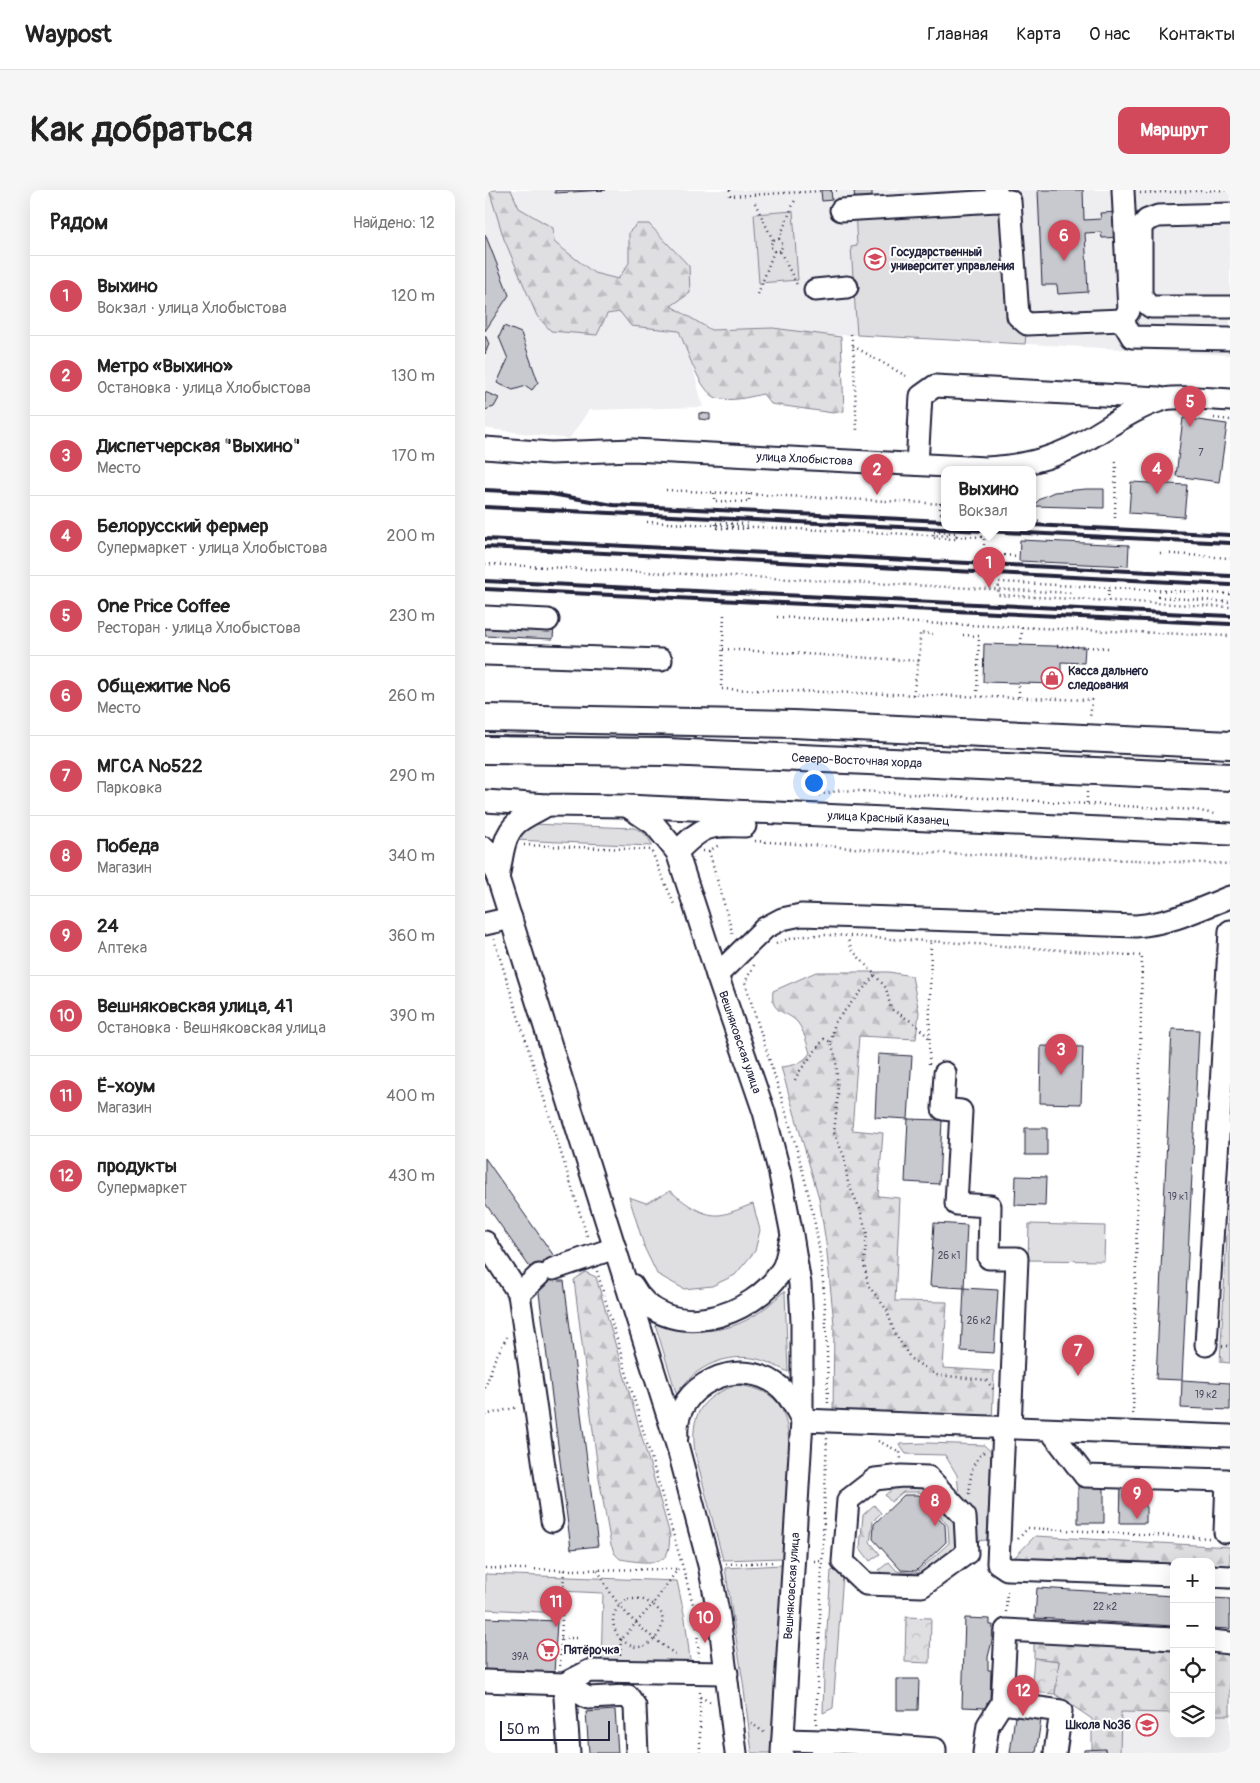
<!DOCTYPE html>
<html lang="ru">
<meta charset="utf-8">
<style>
body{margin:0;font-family:Pangolin,sans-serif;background:#f6f6f6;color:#222}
.controls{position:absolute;right:15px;bottom:15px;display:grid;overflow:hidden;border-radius:10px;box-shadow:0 5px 20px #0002}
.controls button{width:45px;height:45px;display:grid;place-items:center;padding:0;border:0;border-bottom:1px solid #e0e0e0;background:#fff;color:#222;font:25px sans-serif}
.scale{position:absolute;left:15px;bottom:12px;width:110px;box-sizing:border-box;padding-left:5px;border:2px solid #22223b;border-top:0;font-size:14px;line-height:18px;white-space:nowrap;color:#22223b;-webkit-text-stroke:4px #fff;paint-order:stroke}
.you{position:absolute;left:328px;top:592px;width:18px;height:18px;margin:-12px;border:4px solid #fff;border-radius:50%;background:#1a73e8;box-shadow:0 0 0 8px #1a73e833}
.badge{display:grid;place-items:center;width:32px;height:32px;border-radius:50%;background:#d1495b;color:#fff;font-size:16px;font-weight:700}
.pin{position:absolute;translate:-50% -41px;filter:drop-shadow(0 1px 2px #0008)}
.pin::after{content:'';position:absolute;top:26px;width:18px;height:15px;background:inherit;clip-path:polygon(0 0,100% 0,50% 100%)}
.popup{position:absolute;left:456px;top:276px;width:95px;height:65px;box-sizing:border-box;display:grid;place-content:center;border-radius:10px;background:#fff;filter:drop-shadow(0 1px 4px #0005);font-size:16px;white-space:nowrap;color:#767676}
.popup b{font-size:19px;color:#222}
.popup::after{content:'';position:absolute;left:50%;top:100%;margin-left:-10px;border:10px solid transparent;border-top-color:#fff}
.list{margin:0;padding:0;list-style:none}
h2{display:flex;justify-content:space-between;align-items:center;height:65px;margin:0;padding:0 20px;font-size:21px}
h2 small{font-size:16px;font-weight:400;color:#767676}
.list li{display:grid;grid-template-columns:32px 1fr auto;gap:15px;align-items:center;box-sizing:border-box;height:80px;padding:0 20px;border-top:1px solid #e0e0e0}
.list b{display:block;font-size:19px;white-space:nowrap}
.list p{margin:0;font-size:16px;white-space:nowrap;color:#767676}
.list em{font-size:16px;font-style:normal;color:#767676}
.icon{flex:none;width:28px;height:28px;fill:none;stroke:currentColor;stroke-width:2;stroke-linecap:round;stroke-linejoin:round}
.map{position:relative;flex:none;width:745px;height:1563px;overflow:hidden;border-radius:10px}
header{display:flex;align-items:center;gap:30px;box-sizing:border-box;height:70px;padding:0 25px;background:#fff;border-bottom:1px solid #e0e0e0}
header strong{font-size:24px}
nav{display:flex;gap:28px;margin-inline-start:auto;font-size:18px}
.intro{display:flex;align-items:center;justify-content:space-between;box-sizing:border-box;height:120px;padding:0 30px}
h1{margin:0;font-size:35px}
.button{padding:12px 22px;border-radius:10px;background:#d1495b;color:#fff;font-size:18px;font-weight:700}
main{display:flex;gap:30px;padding:0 30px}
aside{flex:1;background:#fff;border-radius:10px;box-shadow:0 5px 20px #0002}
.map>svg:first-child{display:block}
.built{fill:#eeeef1}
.green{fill:#dfdfe2;stroke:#80808e}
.forest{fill:url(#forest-firs);stroke:#80808e}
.park{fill:url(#park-crowns);stroke:#80808e}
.building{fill:#c8c8cf;stroke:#22223b}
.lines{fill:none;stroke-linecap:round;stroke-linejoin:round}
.minor-casing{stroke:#22223b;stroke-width:25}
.major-casing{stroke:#22223b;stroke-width:30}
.path{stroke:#22223b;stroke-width:2.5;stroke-dasharray:1 4;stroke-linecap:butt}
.minor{stroke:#fff;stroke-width:21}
.major{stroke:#fff;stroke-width:26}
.rail{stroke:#22223b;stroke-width:4}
.labels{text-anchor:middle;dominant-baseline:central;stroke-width:4;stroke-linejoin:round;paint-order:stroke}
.number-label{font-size:10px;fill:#4c4c60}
.poi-label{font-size:12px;font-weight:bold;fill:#22223b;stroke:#fff;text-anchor:start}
.street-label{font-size:12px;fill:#22223b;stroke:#fff}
</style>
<header>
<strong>Waypost</strong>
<nav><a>Главная</a><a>Карта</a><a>О нас</a><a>Контакты</a></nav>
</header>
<div class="intro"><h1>Как добраться</h1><a class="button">Маршрут</a></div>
<main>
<aside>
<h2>Рядом<small>Найдено: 12</small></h2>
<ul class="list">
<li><span class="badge">1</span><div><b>Выхино</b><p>Вокзал · улица Хлобыстова</p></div><em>120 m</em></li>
<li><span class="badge">2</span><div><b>Метро «Выхино»</b><p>Остановка · улица Хлобыстова</p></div><em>130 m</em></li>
<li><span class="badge">3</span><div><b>Диспетчерская &quot;Выхино&quot;</b><p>Место</p></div><em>170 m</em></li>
<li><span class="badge">4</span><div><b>Белорусский фермер</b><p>Супермаркет · улица Хлобыстова</p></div><em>200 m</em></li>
<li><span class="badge">5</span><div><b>One Price Coffee</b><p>Ресторан · улица Хлобыстова</p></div><em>230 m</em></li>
<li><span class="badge">6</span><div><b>Общежитие №6</b><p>Место</p></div><em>260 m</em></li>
<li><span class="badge">7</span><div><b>МГСА №522</b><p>Парковка</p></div><em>290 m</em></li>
<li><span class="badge">8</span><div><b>Победа</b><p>Магазин</p></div><em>340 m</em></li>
<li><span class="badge">9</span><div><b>24</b><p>Аптека</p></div><em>360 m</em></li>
<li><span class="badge">10</span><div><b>Вешняковская улица, 41</b><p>Остановка · Вешняковская улица</p></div><em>390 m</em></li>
<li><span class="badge">11</span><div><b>Ё-хоум</b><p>Магазин</p></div><em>400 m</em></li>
<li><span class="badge">12</span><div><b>продукты</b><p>Супермаркет</p></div><em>430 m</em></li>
</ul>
</aside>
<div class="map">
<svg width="745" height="1563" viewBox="0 0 745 1563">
<defs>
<pattern id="forest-firs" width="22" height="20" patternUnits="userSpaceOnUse" patternTransform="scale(1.25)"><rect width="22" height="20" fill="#dfdfe2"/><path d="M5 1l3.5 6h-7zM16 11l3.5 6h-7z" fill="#bfbfc3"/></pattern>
<pattern id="park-crowns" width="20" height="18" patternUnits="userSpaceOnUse" patternTransform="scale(1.25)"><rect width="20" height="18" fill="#dfdfe2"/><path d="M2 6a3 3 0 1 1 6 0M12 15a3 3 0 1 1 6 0" fill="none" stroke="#bfbfc3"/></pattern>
</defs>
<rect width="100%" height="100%" fill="#fff"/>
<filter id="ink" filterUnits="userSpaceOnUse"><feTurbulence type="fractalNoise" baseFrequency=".02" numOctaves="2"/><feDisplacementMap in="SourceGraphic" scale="10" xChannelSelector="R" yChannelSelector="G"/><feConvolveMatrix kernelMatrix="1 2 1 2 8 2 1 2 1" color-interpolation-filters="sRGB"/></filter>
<g filter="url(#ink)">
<path class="built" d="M0,0H745V165L380,145L200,146L218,217L104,220L84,249L5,239L0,238Z
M636,1522L689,1523V1544H726V1525H745V1563H635Z"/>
<path class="green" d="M525,11L542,134L540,154L372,145L366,57L372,56L370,20Z
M308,21L313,90L274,93L269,24Z
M47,634L149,638C159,642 164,646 167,656L29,650L33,641Z
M185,1001C198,1011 215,1026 234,1025C245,1024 258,1017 268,1014L275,1040L270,1061L250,1085L227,1096L199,1099L172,1084L160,1059L144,1007L161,1013Z
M544,1034L620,1036L619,1071L543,1070Z
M298,1102H300L303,1182C291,1176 280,1170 267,1168C237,1164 205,1179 192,1206L170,1134C225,1147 257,1143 298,1102Z
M252,1195C267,1197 282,1200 293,1213C314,1240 301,1333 297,1368L238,1370L210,1263C205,1225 215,1207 252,1195Z
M442,1253L499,1255L506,1262L502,1350L489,1351L487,1322L474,1304L472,1285L460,1265L421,1264L414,1254Z
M297,1375L287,1563H267L258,1492L240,1378Z
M352,1379L358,1384L348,1518L338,1523L339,1483L346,1381Z
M0,1384L192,1391L200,1428L206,1478L116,1477L118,1403L74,1401V1423L0,1419Z"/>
<path class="forest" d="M4,0H26L34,18L68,38L69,52L109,83L133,89L144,73V42L152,34H164L204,76L205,103L186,116L226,140L288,138L356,147L359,221L348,223L286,214L278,204C264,207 247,212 232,208C215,203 201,157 194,141L146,136L135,122L122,124L112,145L66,141L52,126L19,49Z
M331,782H404L427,786L434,822L431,849L374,846L367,940L398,943L393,1006L415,1008L410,1111L462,1112L458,1178L509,1181L507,1233L348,1222L349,1134L341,1053L334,1008L296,877C308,876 318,873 325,863C322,854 319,841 313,833C301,819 285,825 288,801Z
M745,991V1173L735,1172Z
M100,1082L111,1087L185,1345C184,1350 185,1356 183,1361C179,1378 148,1371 135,1369L130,1364L126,1355L114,1288L89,1090Z
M412,1296H441L451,1307L445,1312L435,1302H418L406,1312L400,1305Z
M389,1315L396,1323L388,1331L385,1352L395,1364L385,1371L375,1358L378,1325Z
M461,1317L471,1331L470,1360L435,1390L404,1391L394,1380L404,1372L412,1381L431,1383L464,1353L463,1336L453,1323Z
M550,1346L745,1357V1399L726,1398V1372H689V1396L558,1387L527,1370Z
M549,1449L689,1456V1523L636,1522L635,1563H607V1529L570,1504L574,1471L549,1468Z
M726,1458L745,1459V1525H726Z"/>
<path class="park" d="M421,1427L446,1428L445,1473L420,1472Z
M549,1468L574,1471L570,1504L546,1502Z"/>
<path class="building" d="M70,0H121L70,3Z
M336,0H346L347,10L337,11Z
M369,0H387V11L370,12Z
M553,0H598L599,30L616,29L615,23L636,22L637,47L617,48L616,42L600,43L603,102L573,104L572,95H557Z
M0,44L24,105L0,141Z
M19,136L36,143L53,192L47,200L41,196L28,200L12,193L23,169L14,147Z
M0,145L4,154L0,164Z
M0,202L14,208L9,217L0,220Z
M214,223L225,224V230L214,229Z
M698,228L742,234L734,292L691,286Z
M646,292L702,295L699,327L644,323Z
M601,299H619V318L548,316L556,308L569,302Z
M535,350L644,355L643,376L534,371Z
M0,432L69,435L68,449L0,446Z
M499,454L600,457L599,473L576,472V481H571V494L498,492Z
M687,839L714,840L697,1190L671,1189Z
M556,856L598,857L596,914L555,913Z
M393,864L427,866L423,929L390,927Z
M423,929L457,930L454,994L420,992Z
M540,938H562V965H540Z
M0,968L69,1066L64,1070L68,1079H46L0,1013Z
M531,986L561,987L560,1016L530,1015Z
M449,1033L482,1035L479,1098L445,1096Z
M68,1079L73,1091H79L113,1356L86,1359L53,1095Z
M479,1098L513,1100L509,1163L476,1161Z
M697,1190L745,1193V1220L696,1218Z
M619,1293V1333H593V1294Z
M636,1294H661V1333H635Z
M419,1305H434L460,1335L461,1352L431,1381L416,1380L388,1349L389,1334Z
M552,1398L689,1406V1436L550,1428Z
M726,1408L745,1409V1439L726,1438Z
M0,1428L72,1431L69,1484L0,1481Z
M480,1428L505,1429V1435H508L507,1451L503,1467V1480H506L505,1512H502L501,1518L477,1517Z
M412,1489H434L433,1520H412Z
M130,1520L133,1563H104L101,1522Z
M530,1526L556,1530L551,1563H525Z
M620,1559L621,1563H599V1560Z"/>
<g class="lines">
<g class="minor-casing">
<g id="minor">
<path d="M512,11H525L533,126L542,134L637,130L644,121L638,0"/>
<path d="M356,20L512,11L511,0"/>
<path d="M745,24L673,26L662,30L656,37V103L659,111L666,117H745"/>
<path d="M330,100L362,97"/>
<path d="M637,130L647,147L745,149"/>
<path id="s1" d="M0,258L66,263L148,260L501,278C535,276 565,270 596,253C623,238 650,217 680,209C694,206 729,209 745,210"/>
<path d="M432,274L436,206L450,196L674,208"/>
<path d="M0,427L63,430"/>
<path d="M0,464L176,470"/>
<path id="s2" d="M0,611L62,615L142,616L745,644"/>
<path id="s3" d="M142,616L169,634L192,662L232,785L279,922L295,984L307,1045L315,1094L317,1132V1230L297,1563"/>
<path d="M0,658L13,688L193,1258L224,1375L234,1427L251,1563"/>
<path d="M192,662C218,635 224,635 260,636"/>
<path d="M13,688C17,670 17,646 32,633C40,626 53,621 62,615"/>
<path d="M0,734L26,728"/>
<path d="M232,785L280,738L297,729L316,725L651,736C687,733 712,720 745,707"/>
<path d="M460,883L458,919L476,921L471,1014L505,1016L504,1068H532L525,1238"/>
<path d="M0,1052L34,1104L67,1331"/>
<path d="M68,1079L130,1058"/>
<path d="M147,1095C179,1155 269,1129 298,1078C302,1070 303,1060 305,1052"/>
<path d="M34,1104L54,1085"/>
<path d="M721,1155L745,741"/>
<path d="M317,1230L745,1246"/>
<path d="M519,1238L513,1373L522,1379L689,1385"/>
<path d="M565,1240L600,1286L742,1290L740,1342"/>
<path d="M192,1247C187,1194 258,1163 296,1198C305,1206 311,1218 317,1230"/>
<path d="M417,1286L443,1287L480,1327L482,1363L437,1396L381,1394L358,1372L363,1310L390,1289Z"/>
<path d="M726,1386L745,1387"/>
<path d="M726,1451L745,1453"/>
<path d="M0,1491L79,1494L104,1481L242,1483"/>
<path d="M298,1550L339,1551L338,1563"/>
<path d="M339,1551L450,1559V1563"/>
<path d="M84,1563L79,1494L103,1508L143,1506L150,1516L152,1563"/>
<path d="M499,1563L503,1535L517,1513"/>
<path d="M570,1563L576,1521L517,1513L521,1440L689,1449"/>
</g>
</g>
<g class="major-casing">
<g id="major">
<path d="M0,528L308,534L745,555"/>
<path id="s4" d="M0,560L181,562L745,587"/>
</g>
</g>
<path class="path" d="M245,0V6L336,1
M346,1L354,0
M655,3L741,0
M270,13L288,50
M294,49L310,10
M295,61H289L285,56L288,50L294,49L298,55L295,61L312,95
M273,104L289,61
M366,144L368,156L372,241
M368,156L421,186
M729,228L745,230
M181,300L460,314
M229,303V311L264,312V304
M455,313V323L460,324
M630,328L631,269
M548,331L557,332
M162,332L466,346
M231,333L262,334V339L231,338Z
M449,342L472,343L471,349L448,348Z
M471,346L499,347V364L534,366
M675,363L745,368
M0,374L588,403
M745,404L514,392L513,405L745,417
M673,407L745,412
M623,411L624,398
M239,425L236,499L607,510L605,528
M292,427L745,446
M478,445L494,446L492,505
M536,454L537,437
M572,456L624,458
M238,459L434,471
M428,505L435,462V443L448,444
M534,507V493
M329,606L356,600L711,620L729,624
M602,613V601
M270,651L423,662L599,668L745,674
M39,655L168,660
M218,661H224L234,655
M224,661L248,745
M167,662L189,714
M9,749L103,1049
M291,754C321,739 369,747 403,749C488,753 573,760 657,766L648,1226
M269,775L260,792C282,865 308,937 325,1011C341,1077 342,1146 343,1214
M390,785L401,798L406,819L429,833L444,848
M346,852L350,832L390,785L367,760L362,747
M444,874L446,751
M310,890L314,882L339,849L346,852L351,869L353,904L349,943L359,966L363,993L375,1019L382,1044L379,1072L383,1095L402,1120L409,1142L426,1169L452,1185L501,1190L509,1200
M112,1081L198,1378L211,1425L214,1467
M737,1156H745
M0,1198L10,1169L22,1147
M0,1225L33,1217
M393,1251L415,1262L416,1269
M484,1304C486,1287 485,1273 499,1262
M533,1349L543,1338L725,1348
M329,1371H338
M241,1374L290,1372
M0,1378L79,1380L193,1379
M113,1380C131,1419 156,1440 190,1464
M143,1409H156L168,1414L136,1450C124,1434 125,1420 143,1409Z
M521,1422L522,1397
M76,1448H97
M135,1465L136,1450C140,1452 144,1455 147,1456C164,1462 183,1439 176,1423C174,1420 170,1417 168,1414L193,1379
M75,1476L79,1380
M215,1507L228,1513
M266,1533L280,1543
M331,1534L342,1247
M215,1563V1499"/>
<use href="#minor" class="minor"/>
<use href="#major" class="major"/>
<path class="rail" d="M0,300L61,303L128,315L460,331
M0,317L745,353
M548,335L745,345
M0,349L745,386
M0,357L745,395
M0,391L745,426
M0,399L745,434"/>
</g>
</g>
<defs>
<g id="university-ring" transform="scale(1.125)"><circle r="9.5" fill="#fff" stroke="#d1495b" stroke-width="1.5"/><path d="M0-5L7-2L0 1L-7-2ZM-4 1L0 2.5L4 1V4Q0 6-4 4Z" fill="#d1495b"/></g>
<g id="shop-ring" transform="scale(1.125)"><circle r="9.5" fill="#fff" stroke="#d1495b" stroke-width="1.5"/><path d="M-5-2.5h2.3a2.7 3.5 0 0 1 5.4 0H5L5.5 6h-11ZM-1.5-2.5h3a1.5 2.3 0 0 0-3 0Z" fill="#d1495b"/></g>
<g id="supermarket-ring" transform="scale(1.125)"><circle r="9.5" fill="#fff" stroke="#d1495b" stroke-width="1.5"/><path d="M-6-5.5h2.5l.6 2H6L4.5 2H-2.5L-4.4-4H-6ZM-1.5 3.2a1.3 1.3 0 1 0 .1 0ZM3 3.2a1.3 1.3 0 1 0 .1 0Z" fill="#d1495b"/></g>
<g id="school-ring" transform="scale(1.125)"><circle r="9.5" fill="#fff" stroke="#d1495b" stroke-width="1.5"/><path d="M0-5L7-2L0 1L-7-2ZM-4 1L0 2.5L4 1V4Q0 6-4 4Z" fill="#d1495b"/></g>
</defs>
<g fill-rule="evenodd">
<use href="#university-ring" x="390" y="69"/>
<use href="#shop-ring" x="567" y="488"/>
<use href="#supermarket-ring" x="63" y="1460"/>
<use href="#school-ring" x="662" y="1535"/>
</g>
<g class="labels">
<g class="number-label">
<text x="716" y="263">7</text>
<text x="693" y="1007">19 к1</text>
<text x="464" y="1066">26 к1</text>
<text x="494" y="1131">26 к2</text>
<text x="721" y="1205">19 к2</text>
<text x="620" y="1417">22 к2</text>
<text x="35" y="1467">39А</text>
</g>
<g class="poi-label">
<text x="406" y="62">Государственный<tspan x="406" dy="14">университет управления</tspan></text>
<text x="583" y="481">Kасса дальнего<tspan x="583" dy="14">следования</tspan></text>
<text x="79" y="1460">Пятёрочка</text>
<text x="646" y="1535" text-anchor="end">Школа №36</text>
</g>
<g class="street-label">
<text stroke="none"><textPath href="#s1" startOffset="320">улица Хлобыстова</textPath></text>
<text stroke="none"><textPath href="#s4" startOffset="372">Северо-Восточная хорда</textPath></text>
<text stroke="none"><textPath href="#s2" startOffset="404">улица Красный Казанец</textPath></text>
<text stroke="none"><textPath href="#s3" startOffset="269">Вешняковская улица</textPath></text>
<text transform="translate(307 1396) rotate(-86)">Вешняковская улица</text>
</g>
</g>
</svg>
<div class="controls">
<button>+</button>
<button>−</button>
<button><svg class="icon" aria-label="locate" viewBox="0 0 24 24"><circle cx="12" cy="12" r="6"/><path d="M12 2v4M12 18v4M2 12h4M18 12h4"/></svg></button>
<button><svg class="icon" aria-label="layers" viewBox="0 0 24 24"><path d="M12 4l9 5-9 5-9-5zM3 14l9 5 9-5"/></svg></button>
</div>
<div class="scale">50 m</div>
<div class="you"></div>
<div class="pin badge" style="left:504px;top:398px">1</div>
<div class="popup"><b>Выхино</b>Вокзал</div>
<div class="pin badge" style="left:392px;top:305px">2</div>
<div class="pin badge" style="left:576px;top:885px">3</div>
<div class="pin badge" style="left:672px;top:304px">4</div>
<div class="pin badge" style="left:705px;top:237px">5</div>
<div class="pin badge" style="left:579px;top:71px">6</div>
<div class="pin badge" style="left:593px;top:1186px">7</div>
<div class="pin badge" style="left:450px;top:1336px">8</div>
<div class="pin badge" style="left:652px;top:1329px">9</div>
<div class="pin badge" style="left:220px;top:1453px">10</div>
<div class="pin badge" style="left:71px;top:1437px">11</div>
<div class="pin badge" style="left:538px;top:1526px">12</div>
</div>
</main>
